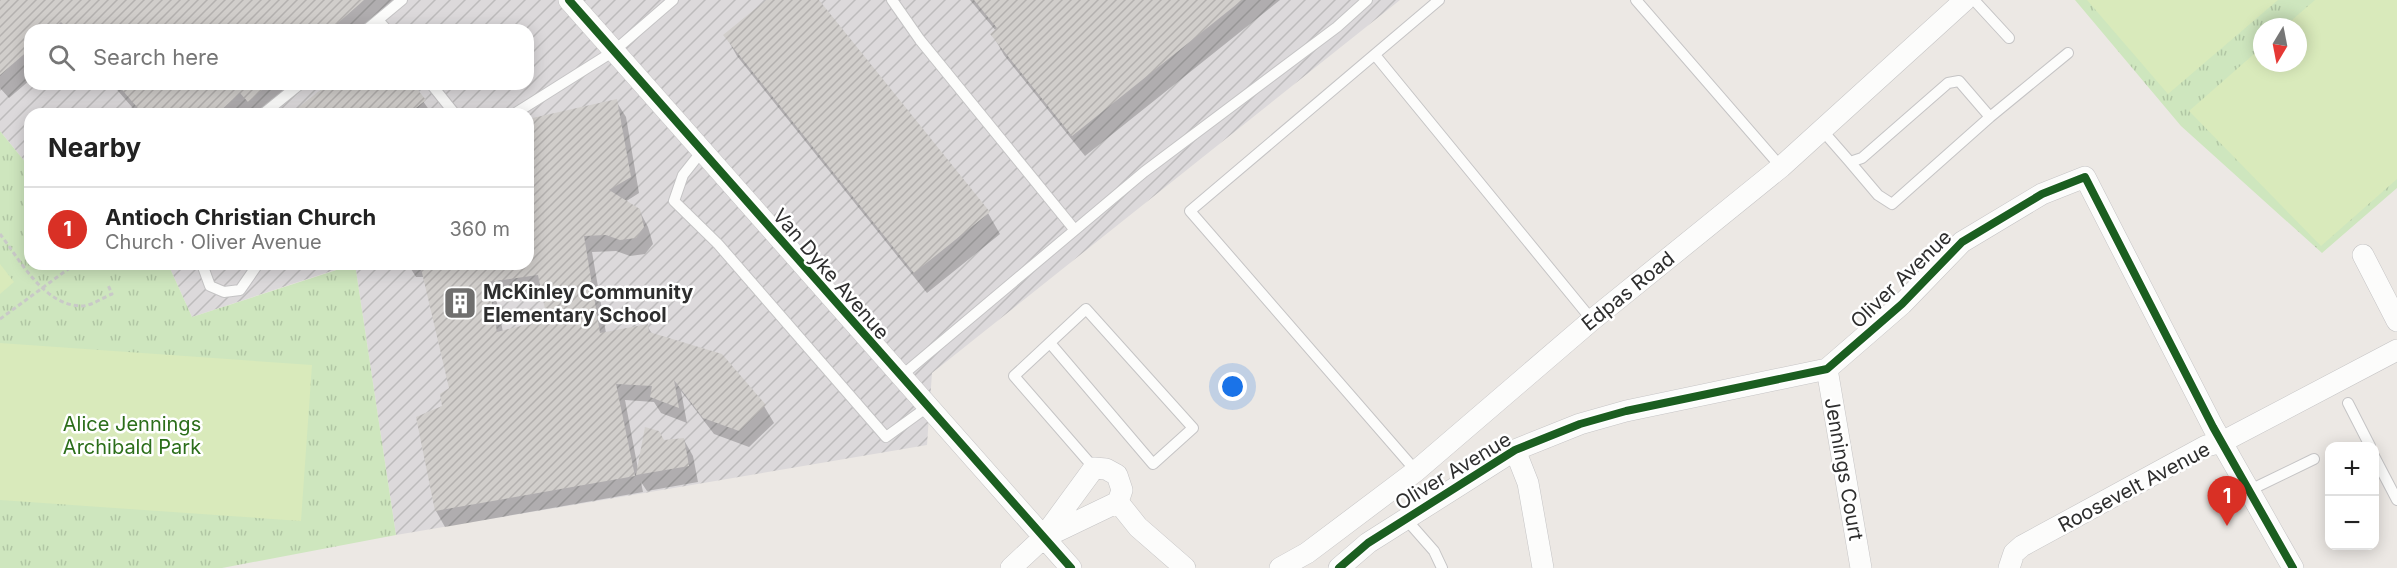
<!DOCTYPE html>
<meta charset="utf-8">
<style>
body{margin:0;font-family:Inter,sans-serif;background:#f2f2f2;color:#222}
.controls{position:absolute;right:18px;bottom:18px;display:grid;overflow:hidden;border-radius:12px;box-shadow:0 3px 15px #0003}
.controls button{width:54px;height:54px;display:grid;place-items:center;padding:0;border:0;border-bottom:2px solid #e0e0e0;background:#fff;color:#222;font:30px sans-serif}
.compass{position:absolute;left:2253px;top:18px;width:54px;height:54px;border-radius:50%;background:#fff;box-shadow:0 3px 15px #0003;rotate:190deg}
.you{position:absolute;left:1233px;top:387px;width:21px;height:21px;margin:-15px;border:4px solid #fff;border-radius:50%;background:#1a73e8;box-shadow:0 0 0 9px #1a73e833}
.badge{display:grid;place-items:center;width:39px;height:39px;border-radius:50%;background:#d93025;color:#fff;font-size:20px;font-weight:700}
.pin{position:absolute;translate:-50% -50px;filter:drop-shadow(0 2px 3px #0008)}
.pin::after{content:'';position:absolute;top:32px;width:21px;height:18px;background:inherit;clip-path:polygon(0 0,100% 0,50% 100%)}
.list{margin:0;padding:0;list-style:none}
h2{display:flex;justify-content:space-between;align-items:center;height:78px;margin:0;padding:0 24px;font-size:26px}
h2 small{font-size:20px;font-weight:400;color:#767676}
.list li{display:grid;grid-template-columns:39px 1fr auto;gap:18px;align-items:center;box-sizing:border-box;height:84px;padding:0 24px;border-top:2px solid #e0e0e0}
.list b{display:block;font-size:22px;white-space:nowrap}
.list p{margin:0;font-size:20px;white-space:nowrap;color:#767676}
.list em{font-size:20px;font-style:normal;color:#767676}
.icon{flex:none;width:33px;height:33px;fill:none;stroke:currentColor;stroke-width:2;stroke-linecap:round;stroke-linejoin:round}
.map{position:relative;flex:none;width:2397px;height:568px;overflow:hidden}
.search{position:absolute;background:#fff;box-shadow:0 3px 15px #0003;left:24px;top:24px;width:510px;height:66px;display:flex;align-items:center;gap:15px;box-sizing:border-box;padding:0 21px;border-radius:18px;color:#767676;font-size:22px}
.panel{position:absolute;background:#fff;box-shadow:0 3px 15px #0003;left:24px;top:108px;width:510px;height:162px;border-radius:18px}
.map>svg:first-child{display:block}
.industrial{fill:url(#industrial-furrows);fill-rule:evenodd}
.park{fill:url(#park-tufts);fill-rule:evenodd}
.pitch{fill:#d9eabb}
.shadow{fill:#0003;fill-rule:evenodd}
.building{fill:url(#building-hatch);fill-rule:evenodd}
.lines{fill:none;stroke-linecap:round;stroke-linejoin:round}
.service-casing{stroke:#c5c4c5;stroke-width:12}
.minor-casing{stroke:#c5c4c5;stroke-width:22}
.path{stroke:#c9c9c8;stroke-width:3;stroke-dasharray:4.5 3;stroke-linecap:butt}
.service{stroke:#fcfcfb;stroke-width:10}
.minor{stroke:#fcfcfb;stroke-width:21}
.cycleway-casing{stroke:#fff;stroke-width:11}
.cycleway{stroke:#1b5e20;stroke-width:8}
.labels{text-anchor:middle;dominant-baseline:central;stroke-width:5;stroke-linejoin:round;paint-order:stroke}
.street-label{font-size:20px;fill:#2e2e2e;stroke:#fff}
.poi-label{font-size:20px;font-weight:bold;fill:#2e2e2e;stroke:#fff;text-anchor:start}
.park-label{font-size:20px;fill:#2c6e1b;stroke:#fff}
</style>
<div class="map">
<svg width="2397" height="568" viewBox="0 0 2397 568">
<defs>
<pattern id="industrial-furrows" width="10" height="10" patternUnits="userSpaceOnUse" patternTransform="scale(1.5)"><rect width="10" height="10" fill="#dcd9db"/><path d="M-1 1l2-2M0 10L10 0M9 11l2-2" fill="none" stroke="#bdbbbc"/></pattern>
<pattern id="park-tufts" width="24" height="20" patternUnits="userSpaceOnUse" patternTransform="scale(1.5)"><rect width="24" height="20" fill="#cee6be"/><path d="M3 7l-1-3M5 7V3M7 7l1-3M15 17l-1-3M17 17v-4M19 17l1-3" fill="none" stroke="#b1c6a4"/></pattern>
<pattern id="building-hatch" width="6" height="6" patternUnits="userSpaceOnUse" patternTransform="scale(1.5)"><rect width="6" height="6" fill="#d1cecb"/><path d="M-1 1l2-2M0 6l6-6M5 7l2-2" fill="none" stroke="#b4b1af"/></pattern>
</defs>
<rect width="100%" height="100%" fill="#ece8e4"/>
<path class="industrial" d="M0,0H1400L932,373L927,445L396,535L355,264H528V114H30V168L0,131ZM30,30H528V84H30Z
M168,264H353L192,317Z"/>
<path class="park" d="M2075,0H2397V188L2322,253L2181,126ZM2262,27H2298V63H2262Z
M0,131L30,168V264H168L192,317L355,264L396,535L222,568H0Z"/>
<path class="pitch" d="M2087,0H2278L2168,94Z
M2315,0H2397V179L2321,246L2189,111L2262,47V63H2298V27H2284Z
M0,264L14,282L0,294Z
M0,343L312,365L301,521L0,500Z"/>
<path class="shadow" d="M0,0H399L365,30H30V80L9,98L0,88Z
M768,0H817L988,213L1000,234L927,293L737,56L725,35Z
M970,0H1280L1085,156L1004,55L992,34L996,31Z
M112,84H304L270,114H138Z
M330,84H411L432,114H292Z
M616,101L626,117L639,193L625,202L639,210L648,227L653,244L645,254L630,256L616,251L592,252L606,333L647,326L653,335L764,406L774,423L749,447L714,434L681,391L687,423L661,413L654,402L625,400L638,469L664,442L684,440L693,456L698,482L647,491L641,482L643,492L445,527L436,511L417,418L444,407L451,389L424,277H416L408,264H528V121ZM543,292L548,320L503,332L496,298Z"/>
<path class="building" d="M0,0H364L330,30H69L61,22L52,30H30V49L0,75Z
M766,0H819L990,212L914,273L723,35Z
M974,0H1242L1072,136L990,34L997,28Z
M117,84H269L248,102L240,93L217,114H143Z
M328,84H413L426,100L408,114H290Z
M617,99L631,177L609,190L640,209L644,227L636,238L620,240L606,235L584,236L600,333L648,324L649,332L722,354L766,405L739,431L703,418L674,380L679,408L650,397L652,386L616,384L635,476L435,511L416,417L442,406L440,394L449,388L420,264H528V119ZM538,275L547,319L497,332L488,282Z
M645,427L659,431L664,440L684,438L689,466L636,475Z"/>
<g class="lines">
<g class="service-casing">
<path id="service" d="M892,0L920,40L1074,229
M1636,0L1781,167
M1974,0L2009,38
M378,20L387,30
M366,30L402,0
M1375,55L1592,320
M431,84L455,114
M263,114L300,84
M514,114L614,51L673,0
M1822,130L1850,162L1862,158L1948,83L1959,81L1990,117L2068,53
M702,151L683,175L674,201L718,244L886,437L926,408
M1850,162L1878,195L1892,204L1990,117
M202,264L210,286L224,292L240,290L258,264
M1050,343L1153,464L1193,428L1086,309L1014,376L1094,468
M900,377L1144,172L1337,27L1367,0
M2348,403L2370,446
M2374,456L2397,500
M1416,471L1190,211L1439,0
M2248,491L2314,459
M1405,518L1434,551L1442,568"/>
</g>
<g class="minor-casing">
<path id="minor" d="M569,0L1071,568
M2363,255L2397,321
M1827,369L1861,568
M1515,450L1528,483L1543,568
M1118,502L1138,527L1185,568
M1045,537L1118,502
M1011,568L1042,539L1094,468L1106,469L1117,475L1122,490L1118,502
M1280,568L1307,553L1416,471L1592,320L1781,167L1965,0
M1339,568L1368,543L1515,450L1580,424L1626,411L1827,369L1902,304L1962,242L2042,194L2085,177L2213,427L2293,568
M2009,568L2014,553L2022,546L2206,446L2222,442L2397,350"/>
</g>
<path class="path" d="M0,234C20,260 44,306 82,306C91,306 104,297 112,294L108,285
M0,319L75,264"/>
<use href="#service" class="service"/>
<use href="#minor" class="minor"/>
<g class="cycleway-casing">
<path id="cycleway" d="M569,0L1071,568
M1339,568L1368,543L1515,450L1580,424L1626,411L1827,369L1902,304L1962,242L2042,194L2085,177L2213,427L2293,568"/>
</g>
<use href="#cycleway" class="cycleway"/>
</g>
<defs>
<g id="building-square" transform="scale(1.725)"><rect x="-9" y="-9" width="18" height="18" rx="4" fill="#706f6e" stroke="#fff"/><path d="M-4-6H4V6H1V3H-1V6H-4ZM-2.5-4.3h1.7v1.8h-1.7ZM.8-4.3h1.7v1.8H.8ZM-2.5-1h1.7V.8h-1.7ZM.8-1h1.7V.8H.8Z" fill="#fff"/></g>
</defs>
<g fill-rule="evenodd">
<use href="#building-square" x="460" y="303"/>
</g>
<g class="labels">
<g class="street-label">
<text transform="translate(831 274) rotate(49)">Van Dyke Avenue</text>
<text transform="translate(1901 279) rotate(-44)">Oliver Avenue</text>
<text transform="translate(1628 291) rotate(-39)">Edpas Road</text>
<text transform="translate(1844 469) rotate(80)">Jennings Court</text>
<text transform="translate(1453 471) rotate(-31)">Oliver Avenue</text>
<text transform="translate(2134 487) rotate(-28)">Roosevelt Avenue</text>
</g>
<g class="poi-label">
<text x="483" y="292">McKinley Community<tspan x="483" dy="23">Elementary School</tspan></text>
</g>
<g class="park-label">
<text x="132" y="424">Alice Jennings<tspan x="132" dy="23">Archibald Park</tspan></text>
</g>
</g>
</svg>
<div class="controls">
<button>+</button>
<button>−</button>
</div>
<svg class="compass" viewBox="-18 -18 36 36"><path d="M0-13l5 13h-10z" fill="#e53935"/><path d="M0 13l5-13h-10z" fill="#767676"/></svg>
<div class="you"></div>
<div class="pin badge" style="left:2227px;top:526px">1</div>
<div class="search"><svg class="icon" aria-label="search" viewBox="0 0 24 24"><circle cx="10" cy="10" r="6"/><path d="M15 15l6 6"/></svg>Search here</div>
<section class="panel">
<h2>Nearby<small></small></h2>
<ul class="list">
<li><span class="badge">1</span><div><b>Antioch Christian Church</b><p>Church · Oliver Avenue</p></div><em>360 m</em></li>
</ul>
</section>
</div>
